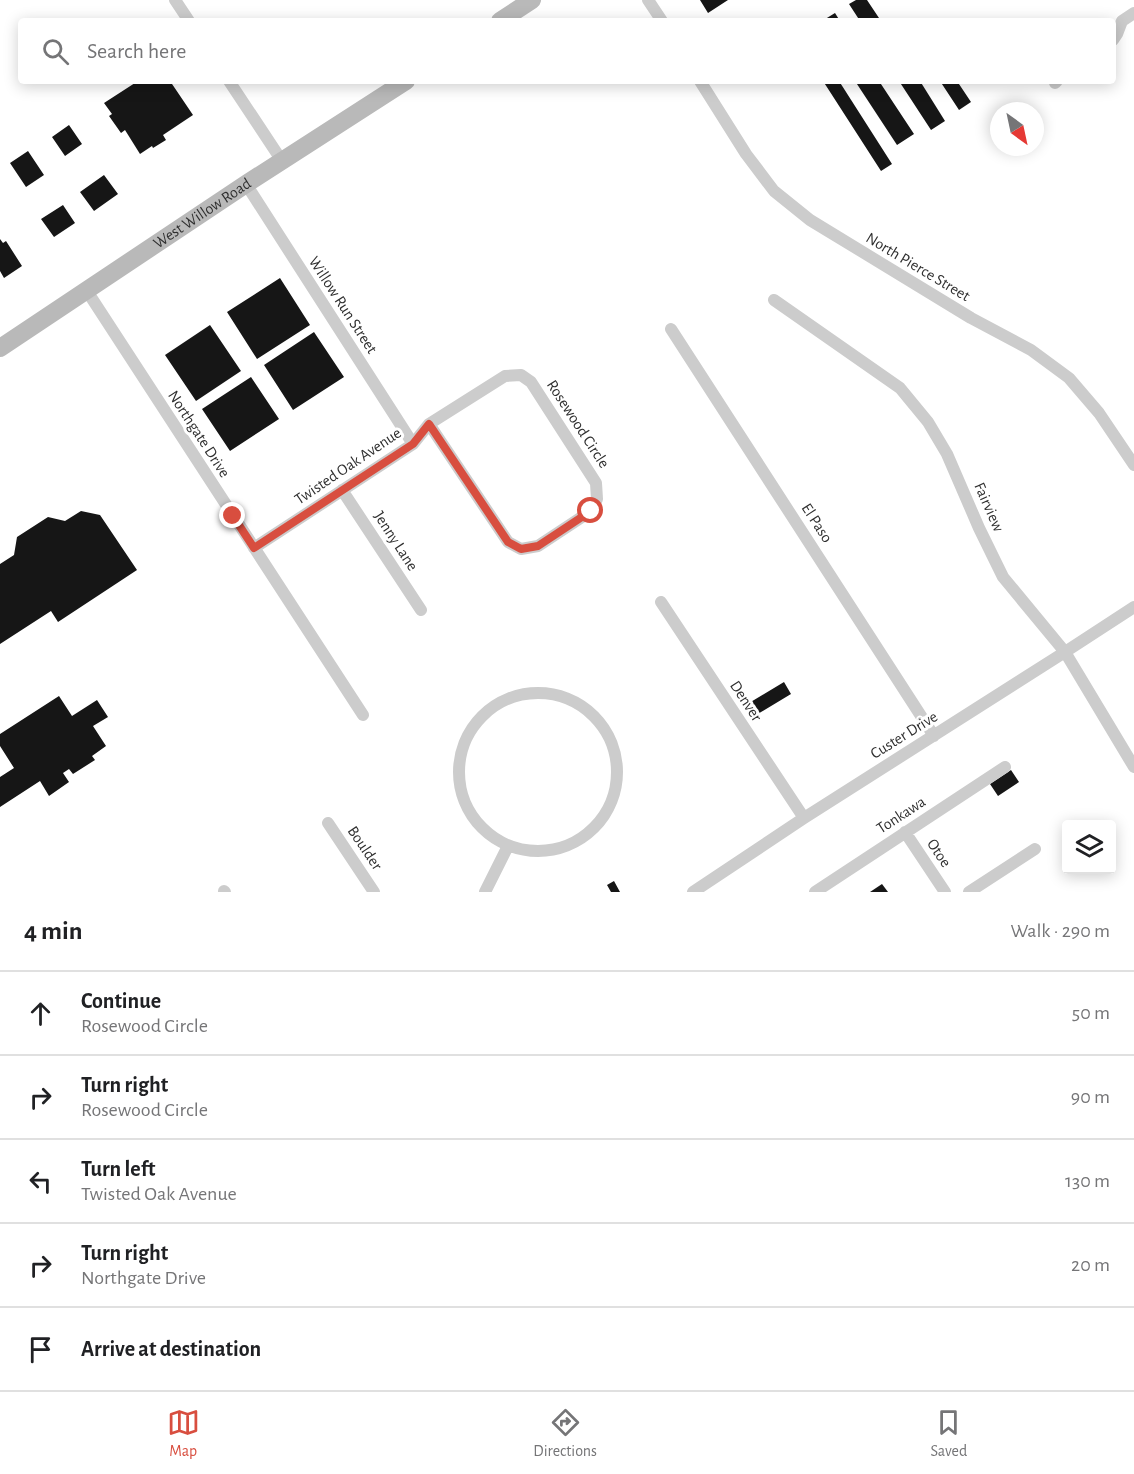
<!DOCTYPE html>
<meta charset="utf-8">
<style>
body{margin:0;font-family:"Alegreya Sans",sans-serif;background:#f2f2f2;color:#202124}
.controls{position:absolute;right:18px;bottom:18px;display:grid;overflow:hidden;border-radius:6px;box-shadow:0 3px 15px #0003}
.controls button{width:54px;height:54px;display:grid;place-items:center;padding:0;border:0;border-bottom:2px solid #e0e0e0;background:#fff;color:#202124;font:30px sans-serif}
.compass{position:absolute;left:990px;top:102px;width:54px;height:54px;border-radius:50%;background:#fff;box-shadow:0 3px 15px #0003;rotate:147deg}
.stop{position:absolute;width:18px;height:18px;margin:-14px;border:4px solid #d84e3f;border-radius:50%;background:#fff}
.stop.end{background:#d84e3f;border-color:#fff;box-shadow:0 2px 6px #0008}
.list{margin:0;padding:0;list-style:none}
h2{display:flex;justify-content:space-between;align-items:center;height:78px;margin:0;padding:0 24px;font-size:26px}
h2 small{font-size:20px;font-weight:400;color:#757577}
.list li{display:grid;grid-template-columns:39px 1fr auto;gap:18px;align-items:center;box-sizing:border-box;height:84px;padding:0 24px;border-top:2px solid #e0e0e0}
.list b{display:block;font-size:22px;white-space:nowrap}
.list p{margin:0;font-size:20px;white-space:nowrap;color:#757577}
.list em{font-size:20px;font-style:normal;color:#757577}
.icon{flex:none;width:33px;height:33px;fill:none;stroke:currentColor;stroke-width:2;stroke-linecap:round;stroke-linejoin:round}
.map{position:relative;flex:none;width:1134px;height:892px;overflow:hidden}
.search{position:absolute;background:#fff;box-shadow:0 3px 15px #0003;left:18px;right:18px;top:18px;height:66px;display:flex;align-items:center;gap:15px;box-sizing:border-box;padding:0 21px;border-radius:6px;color:#757577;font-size:22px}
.sheet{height:498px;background:#fff}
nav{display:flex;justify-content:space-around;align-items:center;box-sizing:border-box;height:84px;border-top:2px solid #e0e0e0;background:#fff;font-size:16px;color:#757577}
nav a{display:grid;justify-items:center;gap:3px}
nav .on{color:#d84e3f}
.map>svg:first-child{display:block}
.building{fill:#161616}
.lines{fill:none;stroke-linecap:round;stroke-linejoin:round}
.minor{stroke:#ccc;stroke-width:12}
.secondary{stroke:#b9b9b9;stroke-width:18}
.route{stroke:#d84e3f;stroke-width:8}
.labels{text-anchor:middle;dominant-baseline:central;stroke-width:6;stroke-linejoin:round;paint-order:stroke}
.street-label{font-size:16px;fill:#2f2f2f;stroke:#fff}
</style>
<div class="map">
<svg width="1134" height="892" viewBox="0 0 1134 892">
<rect width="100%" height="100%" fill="#fff"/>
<path class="building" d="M700,0H728L708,13Z
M856,0H867L881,21H860L849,4Z
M835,13L840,21H822Z
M138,81H170L193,115L163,135L166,140L153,148L152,146L140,154L125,130L121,133L109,116L112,114L104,103Z
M823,81H839L892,164L881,171Z
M855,81H879L914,134L897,145Z
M899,81H920L945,121L931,130Z
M940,81H957L971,102L959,110Z
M69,125L82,144L65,156L52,137Z
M28,151L44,175L26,187L10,163Z
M104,175L118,194L94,211L80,192Z
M63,205L75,223L54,237L41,219Z
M0,239L3,243L6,241L22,266L4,278L0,271Z
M280,278L310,325L257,359L227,312Z
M210,325L241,371L196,401L165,355Z
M314,332L344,377L293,410L264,365Z
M251,377L279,419L230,451L202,409Z
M81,511L100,515L137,570L58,622L51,611L0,644V564L14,555L17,537L48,517L65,521Z
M784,682L791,694L756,715L749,703Z
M59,696L72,716L97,700L108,717L93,726L106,746L92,756L95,760L73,774L69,769L63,773L69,782L49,796L40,781L0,807V777L14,768L0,746V734Z
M1011,770L1019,782L998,796L990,784Z
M614,881L620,892H611L607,885Z
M882,884L888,892H870Z"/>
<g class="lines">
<path class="minor" d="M175,0L189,21
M648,0L662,21
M1113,40L1117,34L1122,21L1134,13
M229,81L282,161
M700,81L746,154L774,191L810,220L971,318L1031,350L1069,378L1099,413L1134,465
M1055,83L1057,81
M246,184L413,444
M87,291L363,715
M774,300L900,388L928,422L947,454L979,528L1003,577L1065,652L1134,767
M671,329L934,736
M342,490L421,610
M254,548L413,444L429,424L505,376L521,375L531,382L596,483L597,499L591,511L538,546L521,549L508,542L429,424
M661,602L804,818
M459 772a79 79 0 1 1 158 0a79 79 0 1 1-158 0Z
M328,823L374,892
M905,832L945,892
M224,891L225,892
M485,892L508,846
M693,892L804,818L1065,652L1134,607
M815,892L1005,767
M969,892L1035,849"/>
<g class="secondary">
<path d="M500,21L532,0"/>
<path id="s1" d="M0,348L246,184L406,81"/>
</g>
</g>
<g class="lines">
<path class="route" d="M233,516L254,548L413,444L429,424L508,542L521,549L538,546L591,511"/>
</g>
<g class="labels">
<g class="street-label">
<text stroke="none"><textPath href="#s1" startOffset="243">West Willow Road</textPath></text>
<text transform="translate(918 267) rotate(31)">North Pierce Street</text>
<text transform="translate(343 305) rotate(57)">Willow Run Street</text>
<text transform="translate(578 424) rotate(57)">Rosewood Circle</text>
<text transform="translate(199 434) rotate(57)">Northgate Drive</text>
<text transform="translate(348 466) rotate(-34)">Twisted Oak Avenue</text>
<text transform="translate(989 507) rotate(66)">Fairview</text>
<text transform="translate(817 523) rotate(57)">El Paso</text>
<text transform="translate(396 541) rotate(57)">Jenny Lane</text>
<text transform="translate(746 701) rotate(57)">Denver</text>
<text transform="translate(904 735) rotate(-32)">Custer Drive</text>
<text transform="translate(901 815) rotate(-33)">Tonkawa</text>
<text transform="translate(365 848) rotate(56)">Boulder</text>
<text transform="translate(939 853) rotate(56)">Otoe</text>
</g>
</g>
</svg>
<div class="controls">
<button><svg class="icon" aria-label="layers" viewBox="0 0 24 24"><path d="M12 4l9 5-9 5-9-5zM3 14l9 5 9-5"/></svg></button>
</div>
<svg class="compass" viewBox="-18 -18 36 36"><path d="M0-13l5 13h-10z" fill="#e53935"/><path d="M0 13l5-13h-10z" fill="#757577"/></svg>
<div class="stop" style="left:591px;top:511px"></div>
<div class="stop end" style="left:233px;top:516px"></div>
<div class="search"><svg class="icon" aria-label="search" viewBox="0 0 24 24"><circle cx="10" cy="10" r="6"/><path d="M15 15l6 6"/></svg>Search here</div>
</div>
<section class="sheet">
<h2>4 min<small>Walk · 290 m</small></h2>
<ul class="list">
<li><svg class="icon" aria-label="ahead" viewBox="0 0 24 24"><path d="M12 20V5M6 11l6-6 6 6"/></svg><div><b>Continue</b><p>Rosewood Circle</p></div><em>50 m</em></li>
<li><svg class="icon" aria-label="right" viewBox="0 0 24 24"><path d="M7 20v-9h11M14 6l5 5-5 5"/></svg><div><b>Turn right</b><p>Rosewood Circle</p></div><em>90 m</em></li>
<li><svg class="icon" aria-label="left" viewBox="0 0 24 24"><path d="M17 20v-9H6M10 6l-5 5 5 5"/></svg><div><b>Turn left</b><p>Twisted Oak Avenue</p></div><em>130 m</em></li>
<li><svg class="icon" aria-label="right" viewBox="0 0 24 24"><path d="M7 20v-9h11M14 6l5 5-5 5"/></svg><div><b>Turn right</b><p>Northgate Drive</p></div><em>20 m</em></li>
<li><svg class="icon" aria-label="arrive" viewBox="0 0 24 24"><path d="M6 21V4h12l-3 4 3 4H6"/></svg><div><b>Arrive at destination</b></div></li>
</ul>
</section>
<nav>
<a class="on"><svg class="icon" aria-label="map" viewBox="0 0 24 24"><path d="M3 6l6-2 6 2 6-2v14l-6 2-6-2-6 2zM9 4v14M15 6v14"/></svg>Map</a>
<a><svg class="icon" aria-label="directions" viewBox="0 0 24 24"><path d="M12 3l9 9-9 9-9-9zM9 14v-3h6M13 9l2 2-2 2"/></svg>Directions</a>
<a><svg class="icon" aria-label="saved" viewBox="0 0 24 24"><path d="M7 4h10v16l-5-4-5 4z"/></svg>Saved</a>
</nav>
